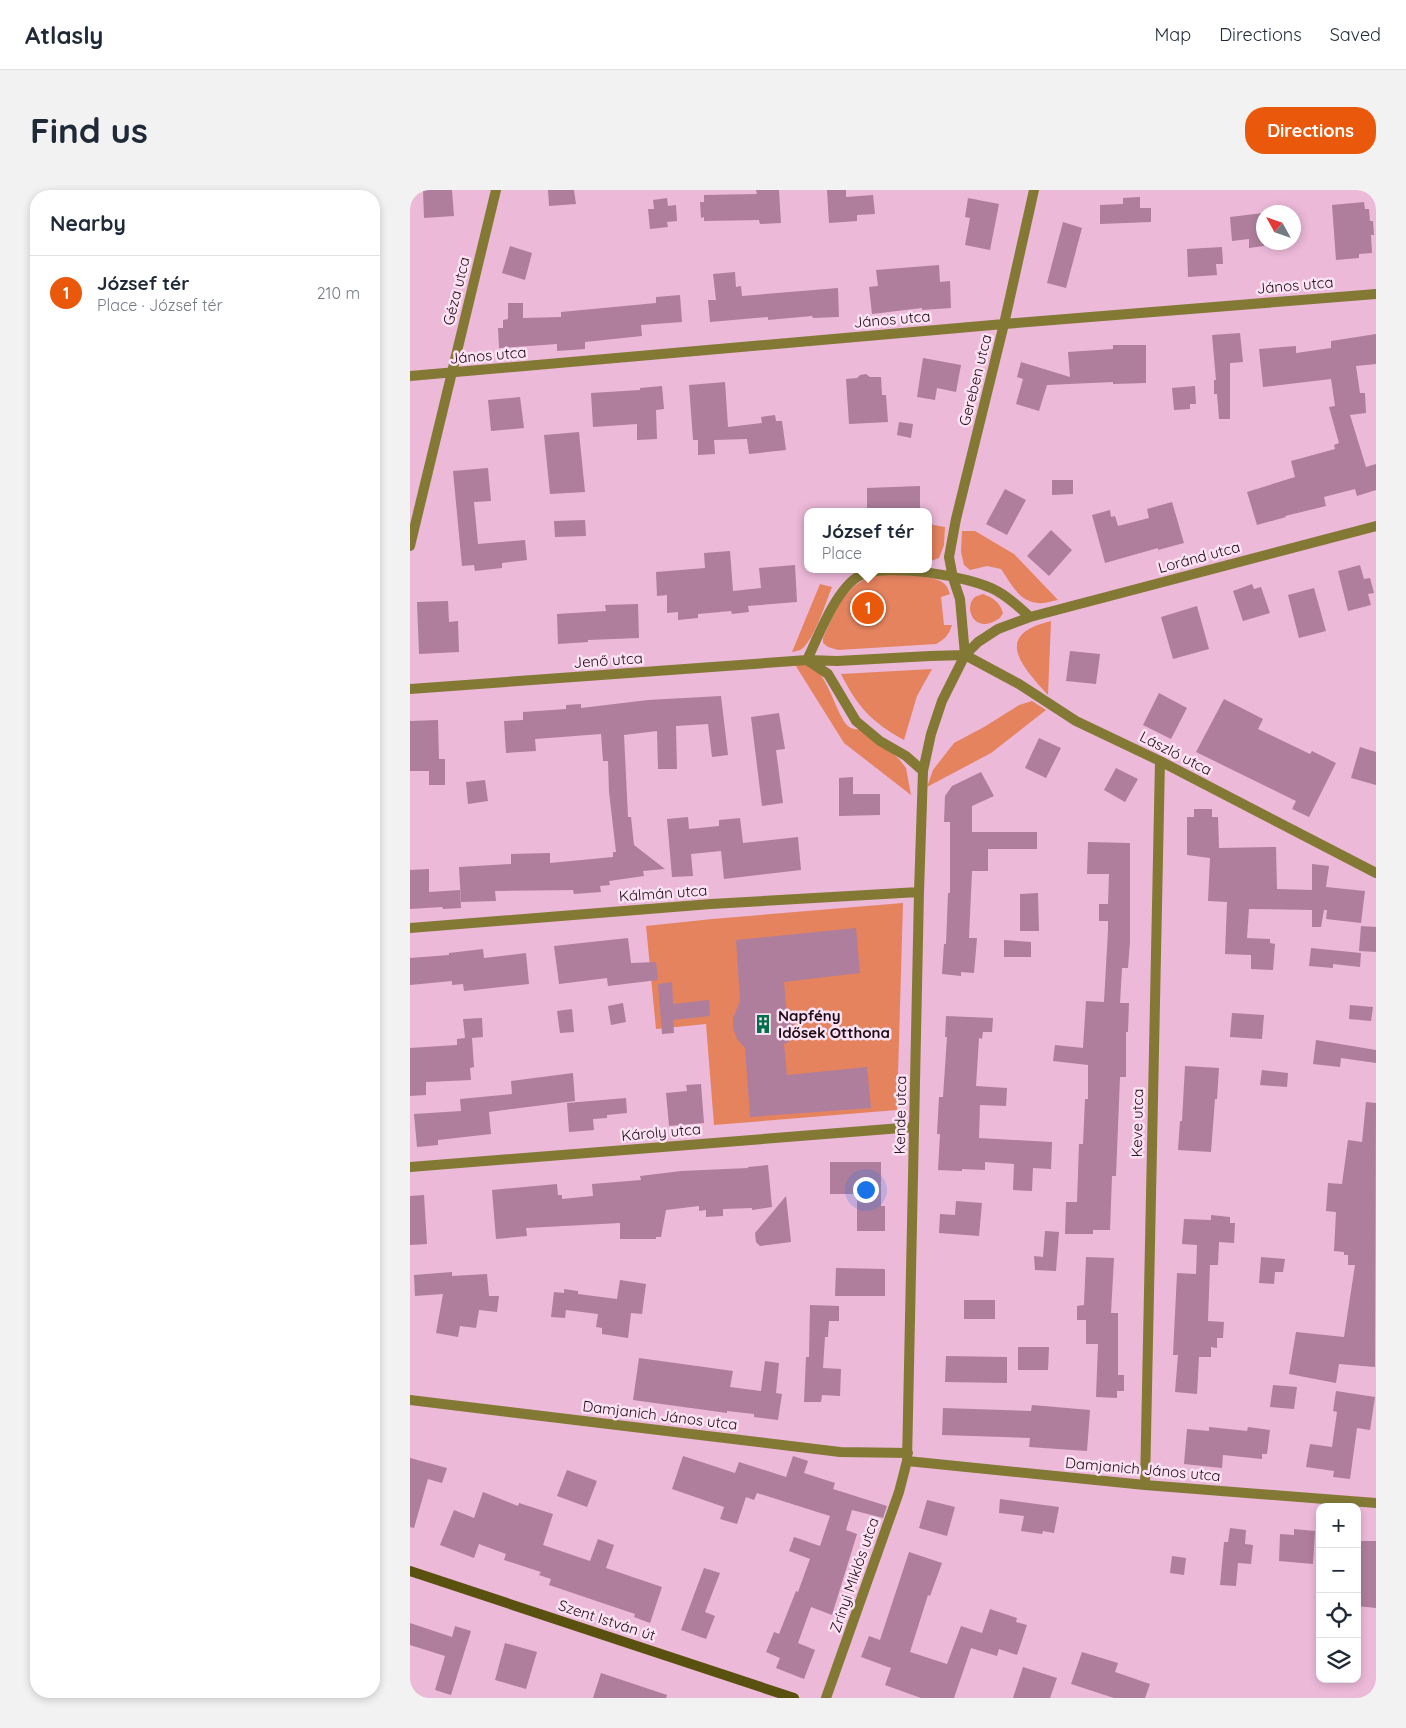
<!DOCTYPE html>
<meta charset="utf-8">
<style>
body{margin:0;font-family:Quicksand,sans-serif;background:#f2f2f3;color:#1f2937}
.controls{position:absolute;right:15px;bottom:15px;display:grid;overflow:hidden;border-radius:10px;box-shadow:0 2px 8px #0003}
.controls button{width:45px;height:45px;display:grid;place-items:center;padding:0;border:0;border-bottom:1px solid #e0e1e3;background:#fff;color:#1f2937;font:25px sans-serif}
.compass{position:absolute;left:846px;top:15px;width:45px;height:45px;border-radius:50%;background:#fff;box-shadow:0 2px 8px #0003;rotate:310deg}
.you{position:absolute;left:455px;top:999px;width:18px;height:18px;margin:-12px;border:4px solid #fff;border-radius:50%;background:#1a73e8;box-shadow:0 0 0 8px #1a73e833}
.badge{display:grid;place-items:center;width:32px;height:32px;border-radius:50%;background:#ea580c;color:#fff;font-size:16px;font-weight:700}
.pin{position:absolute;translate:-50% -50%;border:2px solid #fff;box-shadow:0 1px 5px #0006}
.popup{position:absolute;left:394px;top:318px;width:128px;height:65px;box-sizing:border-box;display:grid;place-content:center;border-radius:10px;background:#fff;filter:drop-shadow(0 1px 4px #0005);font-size:16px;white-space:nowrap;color:#747a83}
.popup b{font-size:19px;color:#1f2937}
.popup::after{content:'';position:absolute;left:50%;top:100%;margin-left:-10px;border:10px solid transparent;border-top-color:#fff}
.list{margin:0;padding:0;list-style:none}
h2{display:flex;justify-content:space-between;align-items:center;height:65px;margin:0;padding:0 20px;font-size:21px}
h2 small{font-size:16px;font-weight:400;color:#747a83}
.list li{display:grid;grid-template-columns:32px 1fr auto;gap:15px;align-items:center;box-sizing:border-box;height:75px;padding:0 20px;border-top:1px solid #e0e1e3}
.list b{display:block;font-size:19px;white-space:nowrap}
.list p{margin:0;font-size:16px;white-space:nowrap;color:#747a83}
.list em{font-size:16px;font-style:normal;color:#747a83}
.icon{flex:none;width:28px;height:28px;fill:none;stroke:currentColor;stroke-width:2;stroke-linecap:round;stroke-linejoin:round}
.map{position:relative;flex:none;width:966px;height:1508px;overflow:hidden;border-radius:20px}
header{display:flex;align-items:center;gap:30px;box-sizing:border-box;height:70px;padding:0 25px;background:#fff;border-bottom:1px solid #e0e1e3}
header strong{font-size:24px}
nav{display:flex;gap:28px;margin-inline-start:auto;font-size:18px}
.intro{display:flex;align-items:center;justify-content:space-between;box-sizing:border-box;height:120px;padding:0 30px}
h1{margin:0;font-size:35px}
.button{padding:12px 22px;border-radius:20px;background:#ea580c;color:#fff;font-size:18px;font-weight:700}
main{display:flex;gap:30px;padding:0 30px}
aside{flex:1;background:#fff;border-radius:20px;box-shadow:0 2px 8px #0003}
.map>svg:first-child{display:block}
.green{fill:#e5835f}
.building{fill:#ae7e9c}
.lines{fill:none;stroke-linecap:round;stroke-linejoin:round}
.street{stroke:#837935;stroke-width:10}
.secondary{stroke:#5a5111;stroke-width:10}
.labels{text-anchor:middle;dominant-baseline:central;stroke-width:5;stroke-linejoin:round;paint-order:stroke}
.street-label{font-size:15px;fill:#1d0b17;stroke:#fde2f3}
.poi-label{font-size:15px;font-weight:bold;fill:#1d0b17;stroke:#fde2f3;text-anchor:start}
</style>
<header>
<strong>Atlasly</strong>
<nav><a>Map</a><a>Directions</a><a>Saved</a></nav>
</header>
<div class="intro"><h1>Find us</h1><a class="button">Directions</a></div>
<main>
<aside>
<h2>Nearby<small></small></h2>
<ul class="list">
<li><span class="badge">1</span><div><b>József tér</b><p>Place · József tér</p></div><em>210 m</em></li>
</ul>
</aside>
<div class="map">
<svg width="966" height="1508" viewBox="0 0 966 1508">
<rect width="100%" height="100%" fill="#ecb9d9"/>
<path class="green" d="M518,334L535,337L534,355L529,368L518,372Z
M552,341H565L604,364L648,410C642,411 634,414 628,413C609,412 600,392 591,379L577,376L560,380L554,375L551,362Z
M473,384C487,385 522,385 532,392C537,395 538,399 540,404L531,407L534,435H542C539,445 535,449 526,454L428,460L418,457L413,453V448C423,427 434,397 458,388C462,386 468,385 473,384Z
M410,394L422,397C416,412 405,447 393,458C390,461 386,461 382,462Z
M573,404C583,408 590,412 593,423L590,428C585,431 580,434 575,434C561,435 555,415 565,407C565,407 572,404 573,404Z
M641,431L638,505C612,476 582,445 641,431Z
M384,473C389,473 395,472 399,474C420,484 427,532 441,538C445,540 449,539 453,539L489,569L496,578L501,605L434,553Z
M522,479L507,506L494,550C462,532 448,518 431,484Z
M622,511L636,520L581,563L517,597L523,580L544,553L574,537L609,515Z
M493,713L487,920L304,935L296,834L246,839L236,736L302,729Z"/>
<path class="building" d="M13,0H42L44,26L14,28Z
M138,0H164L166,14L139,16Z
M346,0H369L371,33L350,34L349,30L294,31V27L291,28L290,12H294V5L347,4Z
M417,0H436V7L463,5L465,24L447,25V31L419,33Z
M730,7V18H741V32L690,34V15L713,14V8Z
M257,8L258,16L266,15L267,31L257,32L258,37L240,39L238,19H244L243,10Z
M558,8L589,14L580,60L555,55L560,28L555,27Z
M954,12L955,19H959L960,31H963L964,45H961L962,63L949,64V68L926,70L922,15Z
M853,23L854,56L839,58V49L822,51L820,27Z
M653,32L672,38L656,98L637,93Z
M100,56L122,63L115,90L92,83Z
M812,57L813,74H806L807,85L778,87L777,59Z
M529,75L530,92L540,91L541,118L512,120V118L462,124L459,97L468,96L466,80Z
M325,82L326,97L331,96L332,106L428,98L429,127L403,128L402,126L358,130V127L300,132L298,110H306L303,84Z
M270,105L272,132L231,135L232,146L175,152V159L147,161V154L89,158L88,138H93V130L98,129V113H113V128L151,127V122L246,113V107Z
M830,143L833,172L820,173V229H809L807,204H804V190H806L802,145Z
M966,144V174L946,176L950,203H955L956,223L940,225L956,277L966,274V300L947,306L945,299L914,307L916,316L875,326L876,327L847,335L837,302L885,287L881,271L925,259L924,255L929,253L919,217L925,216L921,189L853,197L849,159L886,156V163L921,158V151Z
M703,155H736V193L703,194V192L637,195L629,221L606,214L613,189L607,187L611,172L660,187L658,162L703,159Z
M513,168L551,175L546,202L527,198L525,210L507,207Z
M456,184L460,187H471L472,205H476L478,232L439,234L436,189L447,188L450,185Z
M315,192L318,237L352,233L351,227L365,225L366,231H372L376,260L339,264L337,249L304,250L305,264L288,265V250H283L279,195Z
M252,196L254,219L246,220L247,249L227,250V234L183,237L181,203L230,200V198Z
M785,196L786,214H780V219L764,220L762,198Z
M110,207L114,238L81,241L78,210Z
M489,232L503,234L501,248L487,245Z
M169,242L175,302L140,304L134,245Z
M78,278L81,311L64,312L68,354L115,350L117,370L92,373V378L65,381L64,375L52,376L43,281Z
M642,290H663V304L642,305Z
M510,296V322H457V298Z
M595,299L616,310L597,345L576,334Z
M762,312L774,353L748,360V358L695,373L682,325L700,320L701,327L705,326L708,336L739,328L737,319Z
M175,330L176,346L145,347L144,331Z
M641,340L662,360L639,386L617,366Z
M320,361L323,401L351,398L349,378L385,375L387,412L338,416L339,422L322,424L321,421L288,424V428L268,430V422L257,423V405L247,406L246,382L295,378L294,363Z
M950,375L954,389L960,388L964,403L958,404L961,415L938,421L928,381Z
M842,394L844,399L851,397L860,423L833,431L823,401Z
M904,398L916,441L889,448L878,405Z
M38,411L39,432L48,431L49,462L9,464L7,412Z
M228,414L229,448L178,450V452L148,454L147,424L196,421L195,415Z
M787,416L799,459L763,469L751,427Z
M660,461L690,464L686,494L656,491Z
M749,503L777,518L761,549L733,535Z
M311,506L318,565L302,567L298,534L266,536L267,579H248L247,541L214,545L218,627H221L224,655L255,679L233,681L234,686L199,691L200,695L190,696L191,702L164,704L163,700L85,701L86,711L51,712L49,677L101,674V664L140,663V673L203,667V662H206L199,602L198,571H193L191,544L125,549L126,561L96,563L94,531L113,530V522L156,519V515L171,514V518L238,510Z
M814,509L853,529L848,539L900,564L902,561L926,573L899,627L882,619L886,611L786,562Z
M369,523L375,559L366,560L373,613L352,616L341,527Z
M28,530L29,569H35V595H19V581H0V531Z
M629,548L651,558L636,588L615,578Z
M950,557L966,562V595L941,588Z
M706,578L728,589L715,612L694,600Z
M571,582L584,606L562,616V642H627V659H578V681H562L559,748H567L564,783L551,782V786L532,784L534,754H536L538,703H540V632H534L535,606L542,596Z
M443,587V604H470V625L429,626V588Z
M75,590L78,611L58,614L56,592Z
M784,619H802V627H808L809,658L866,657L867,699L902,700V674L919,676L916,697L955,701L951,733L916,729L917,720H914L911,737H902V720L839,719L837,748L860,749V753L865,754L863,780L841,779V765L815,764L817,712L798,711L800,668L777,665V627H784Z
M278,627L279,639L309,636V630L330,628L333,653L388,647L391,680L314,689L311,661L281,664L283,686L262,687L257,629Z
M678,652L720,653V752L718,778H712L710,813H719L718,842H716V887H710L706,986H702L700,1040H683V1044H655L656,1012H667L669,954H673L675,909H678V875L643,871L645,855L673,858L676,811L694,812L698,740V731H689V714H698L699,684H677Z
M19,679V702L50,700L51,718L33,719L32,717L0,719V680Z
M628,703L629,741H610V704Z
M951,736L966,737V762L949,761Z
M446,738L450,783L374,792L376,817L381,821L384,837L379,852L374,854L377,885L457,877L461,918L340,927L335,858L327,849L323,838V828L330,811L326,750Z
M218,748L221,773L246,772L248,790L198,796L197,788L149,794L144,756Z
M594,750L621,752V767H594Z
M901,758L951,763L950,777L923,774V778L899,776Z
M73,759L74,768L116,763L119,794L54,801L53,794L42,795V791L0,795V768L39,765V763Z
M262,792L263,814L299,810L300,826L263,830L264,843L252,844L248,794Z
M213,813L216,832L201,835L198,816Z
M940,815L963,817L961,831L939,829Z
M162,819L164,842L150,843L147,821Z
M822,823L854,825L852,849L820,847Z
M536,826L583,828L582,842H573L572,849L569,848L566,896L597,898L596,916L570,915L569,948L642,952L641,979L623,978L622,1001L603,1000L604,974L575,972V980L552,979V981L528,980L530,944H527L529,907H533L537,847H535Z
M72,828L73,847L62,848L64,877L60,878L61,890L16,892V905L0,906V858L47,855V849L55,848L53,829Z
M906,850L966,860V873L931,868L930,877L903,874Z
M775,876L809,878L807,909H805L801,962L768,960L770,931H772Z
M852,880L878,883L877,897L850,895Z
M163,883L165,911L79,922L81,944L28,950V955L7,957L4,924L51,921L50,909L102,904L101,891Z
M291,894L294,933L259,936L256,903L277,901L276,895Z
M216,908L217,923L197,925V928L183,929L184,940L159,942L157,913Z
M956,912L966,913L965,1177L929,1174L926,1193L879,1184L886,1142L934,1147L945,1075H938V1065H934V1062L924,1061L926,1022L916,1021L918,993L932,994L938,950L952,952Z
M420,972H471V1016H475V1041H447V1004H420Z
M358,975L362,1017L342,1020V1018L313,1019V1026L296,1027V1020L289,1021V1016L256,1020L251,1047H246V1049H210V1033L116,1038L117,1046L86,1049L82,1000L147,994L148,1005H152V1009L183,1006L182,994L231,990L230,986L271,981L338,978V977Z
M14,1005L17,1054L0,1055V1006Z
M376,1006L381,1052L350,1056L346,1052L345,1043Z
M546,1011L572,1013L569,1046L529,1043L530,1024L545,1025Z
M801,1025L820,1027V1033H825L824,1053L809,1052L808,1075H800L798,1131L814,1132L813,1148H807V1158L801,1157V1167H789L787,1204L765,1202L768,1165H763L767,1083L786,1084L787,1055L772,1054L774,1029L801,1030Z
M635,1041L649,1042L646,1081L625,1080L624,1066L633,1067Z
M676,1067L704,1068L701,1123H708V1185H714V1201H707V1208L686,1207L688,1154H676V1130H667V1116L674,1115Z
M851,1067L875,1069L873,1082H865L864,1094L849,1093Z
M426,1078L475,1079V1106H425Z
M42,1082V1086L77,1084L79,1106H89L87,1122L69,1120L66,1138L50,1136L48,1147L26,1143L33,1104L5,1106L4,1085Z
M210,1090L236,1094L232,1124L221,1123L218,1148L192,1144V1138L186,1137L188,1124L156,1120L155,1128L141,1127L144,1102L154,1103V1099L168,1101V1104L207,1109Z
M554,1110H585V1129H554Z
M400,1115L429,1116V1131H419L418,1147H415L413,1178L431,1179L430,1206L412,1205L411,1212H394L396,1167H399Z
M608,1157H639L638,1180H608Z
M536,1166L597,1167V1193L535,1192Z
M229,1168L323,1181L320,1197L351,1201L355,1171L369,1173L366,1203L372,1204L368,1230L344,1227V1224L317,1221V1223L223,1210Z
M863,1195L887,1197L884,1219L860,1217Z
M926,1201L965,1207L960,1240L947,1238L940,1289L923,1287L924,1281L896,1277L900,1254L922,1257L927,1222L923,1221Z
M622,1215L680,1220L677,1261L619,1257L620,1248L532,1245L533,1218L621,1221Z
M799,1237L837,1241L838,1237L860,1240L857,1264H852V1269L813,1265L812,1278L774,1274L777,1239L799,1241Z
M273,1266L325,1283L329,1272L376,1287L383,1266L398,1271L394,1283L425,1293L423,1299L477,1316L473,1328L442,1320L436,1340L447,1344L422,1425L401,1417L388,1453L405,1460L394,1489L366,1478L370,1468L356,1462L364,1442L369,1444L386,1401L388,1402L400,1369L379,1361L384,1347L410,1356L420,1326L347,1303L344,1310L336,1307L327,1334L310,1329L314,1317L262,1299Z
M0,1268L37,1278L32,1293L18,1289L4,1338L0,1337Z
M157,1280L187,1291L177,1317L147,1306Z
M73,1302L108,1316L109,1313L143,1324L133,1355L180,1371L188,1349L204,1355L196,1378L252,1397L240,1433L224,1427L225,1424L139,1395L141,1389L129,1385L131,1382L94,1370L96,1364L69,1354L64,1368L30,1355L44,1320L64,1328Z
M590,1309L649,1317L644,1343L633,1341L632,1344L611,1341L614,1326L589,1323Z
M517,1310L545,1317L537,1346L509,1338Z
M820,1338L836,1340L835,1354L843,1355L841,1374L828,1373L826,1396L810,1395L814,1352H818Z
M884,1339L905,1341L903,1374L869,1371L870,1344L884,1345Z
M947,1351H966V1418L947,1416Z
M499,1362L532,1373L520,1406L518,1405L500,1462L537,1474L551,1436L572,1443L580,1419L607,1428L606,1432L617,1435L607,1465L589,1459L587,1466L561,1458L544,1508H511L475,1495L481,1478L451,1467L459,1446L470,1450Z
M762,1366L776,1368L774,1385L760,1383Z
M294,1378L310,1383L295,1422L305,1426L296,1449L271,1440Z
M0,1433L42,1447L45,1436L61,1441L41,1505L25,1500L35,1466L0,1455Z
M95,1453L127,1462L116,1499L85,1490Z
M672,1462L708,1473L705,1482L740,1494L735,1508H704L661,1494Z
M613,1477L647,1488L640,1508H603Z
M191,1483L257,1505L256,1508H183Z"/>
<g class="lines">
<path class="street" d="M0,186L594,134L966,104
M0,356L86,0
M555,465L550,409L543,388L539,367L546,329L594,134L624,0
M555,465L609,494L666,531L750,571L966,683
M397,470C408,447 426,399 449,386C476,372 561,386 587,401C600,408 610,418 620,427
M397,470L418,484L446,531L470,551L496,566L513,581
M0,499L397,470L427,471L520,466L555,465
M0,738L301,714L509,702
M0,977L504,937
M0,1210L430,1262L498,1263
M497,1271L735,1295L966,1313
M735,1295L750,571
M416,1508L489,1302L497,1271L509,702L513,581L521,544L532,511L555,465L568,452L588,439L620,427L966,336"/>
<path class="secondary" d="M0,1381L384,1508"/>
</g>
<defs>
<g id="building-bare" transform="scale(1.5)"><path d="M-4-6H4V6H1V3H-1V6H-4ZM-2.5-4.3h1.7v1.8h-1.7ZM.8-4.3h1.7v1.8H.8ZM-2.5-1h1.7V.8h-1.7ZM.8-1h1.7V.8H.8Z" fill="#007049" stroke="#fde2f3" stroke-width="2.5" paint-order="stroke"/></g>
</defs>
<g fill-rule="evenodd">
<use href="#building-bare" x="353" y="834"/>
</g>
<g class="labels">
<g class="street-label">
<text transform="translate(885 95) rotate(-5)">János utca</text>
<text transform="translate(46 101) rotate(-76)">Géza utca</text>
<text transform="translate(482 129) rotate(-5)">János utca</text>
<text transform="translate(78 165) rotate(-5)">János utca</text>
<text transform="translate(565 190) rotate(-76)">Gereben utca</text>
<text transform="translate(789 367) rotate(-15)">Loránd utca</text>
<text transform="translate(198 470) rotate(-4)">Jenő utca</text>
<text transform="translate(766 563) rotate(27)">László utca</text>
<text transform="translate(253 703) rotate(-4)">Kálmán utca</text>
<text transform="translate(490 925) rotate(-89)">Kende utca</text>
<text transform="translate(727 933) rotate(-89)">Keve utca</text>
<text transform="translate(251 942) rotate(-5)">Károly utca</text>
<text transform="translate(250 1225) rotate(7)">Damjanich János utca</text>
<text transform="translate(733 1279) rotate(5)">Damjanich János utca</text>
<text transform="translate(444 1385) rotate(-71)">Zrínyi Miklós utca</text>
<text transform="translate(197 1430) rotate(18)">Szent István út</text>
</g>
<g class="poi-label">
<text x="368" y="825">Napfény<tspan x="368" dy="17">Idősek Otthona</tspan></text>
</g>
</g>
</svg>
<div class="controls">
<button>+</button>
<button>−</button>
<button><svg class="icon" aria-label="locate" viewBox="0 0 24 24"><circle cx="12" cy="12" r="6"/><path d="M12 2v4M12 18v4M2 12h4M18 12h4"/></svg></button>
<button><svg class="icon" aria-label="layers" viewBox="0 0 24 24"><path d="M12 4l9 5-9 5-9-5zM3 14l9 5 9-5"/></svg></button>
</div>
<svg class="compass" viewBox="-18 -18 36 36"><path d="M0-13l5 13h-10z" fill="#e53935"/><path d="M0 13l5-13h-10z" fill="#747a83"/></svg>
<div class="you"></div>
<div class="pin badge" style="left:458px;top:418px">1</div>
<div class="popup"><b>József tér</b>Place</div>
</div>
</main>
